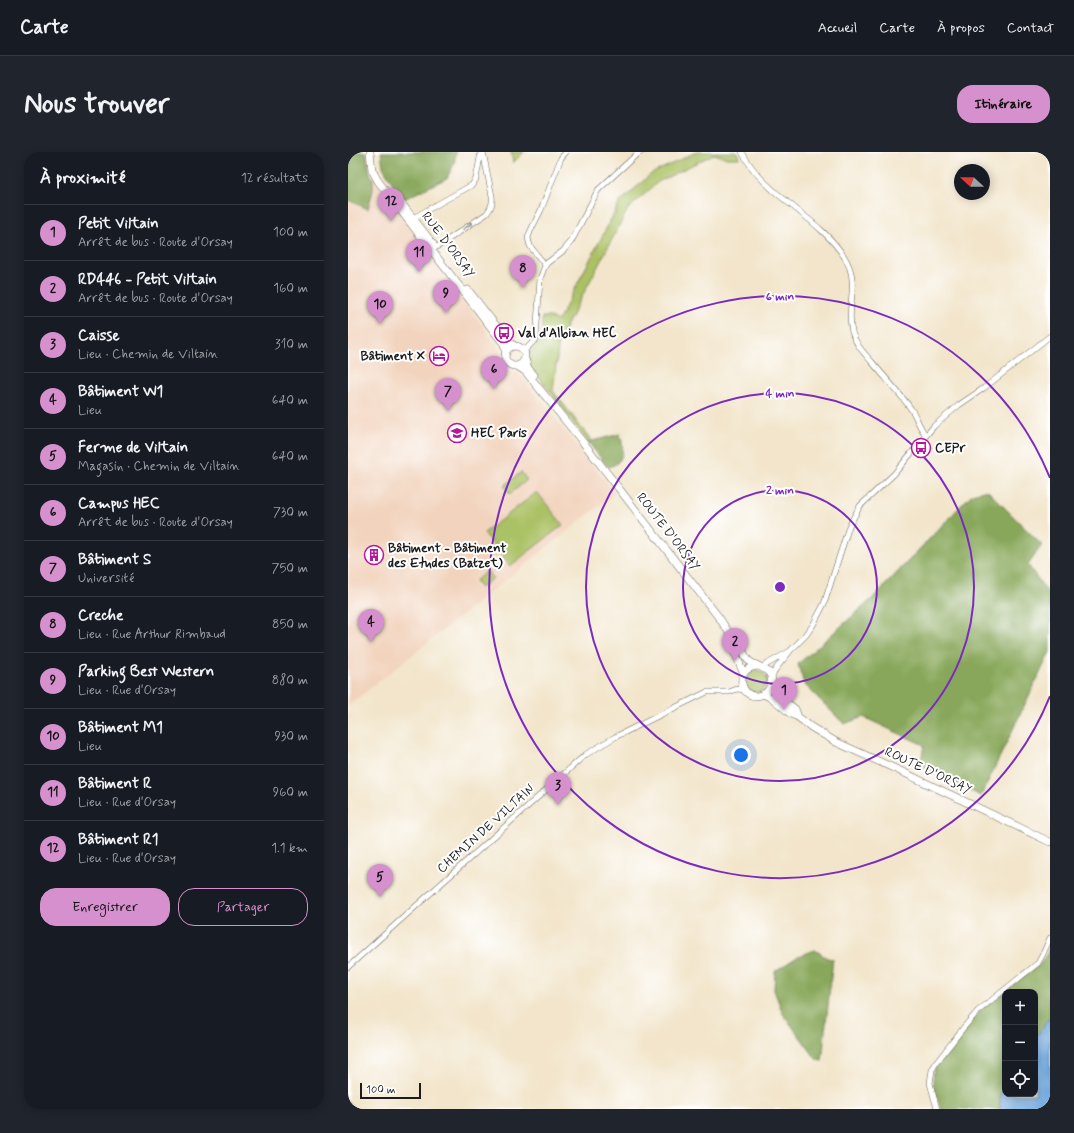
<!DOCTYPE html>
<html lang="fr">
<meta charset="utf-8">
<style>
body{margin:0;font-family:Mynerve,sans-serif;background:#20242c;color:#f1f3f6}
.controls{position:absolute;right:12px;bottom:12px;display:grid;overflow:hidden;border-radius:8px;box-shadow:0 2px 10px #0003}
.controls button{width:36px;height:36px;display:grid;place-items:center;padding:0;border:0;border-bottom:1px solid #363941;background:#171b24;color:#f1f3f6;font:20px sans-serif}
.compass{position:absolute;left:606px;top:12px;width:36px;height:36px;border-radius:50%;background:#171b24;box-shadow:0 2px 10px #0003;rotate:291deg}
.scale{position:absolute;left:12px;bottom:10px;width:61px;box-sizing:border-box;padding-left:4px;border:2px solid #1c1c1c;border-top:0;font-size:11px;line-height:14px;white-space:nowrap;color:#1c1c1c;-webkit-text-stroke:3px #fff;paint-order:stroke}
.you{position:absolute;left:393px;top:603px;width:14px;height:14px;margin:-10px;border:3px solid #fff;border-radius:50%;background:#1a73e8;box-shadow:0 0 0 6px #1a73e833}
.badge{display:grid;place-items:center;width:26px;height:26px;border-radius:50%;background:#d690ce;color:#111;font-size:13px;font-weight:700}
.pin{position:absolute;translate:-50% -33px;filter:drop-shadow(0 1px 2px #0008)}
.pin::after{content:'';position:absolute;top:21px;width:14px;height:12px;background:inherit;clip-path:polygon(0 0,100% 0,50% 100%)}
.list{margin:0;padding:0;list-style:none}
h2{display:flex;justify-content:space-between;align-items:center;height:52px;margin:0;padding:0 16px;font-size:17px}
h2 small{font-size:13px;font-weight:400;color:#9ea1a6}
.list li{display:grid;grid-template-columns:26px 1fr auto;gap:12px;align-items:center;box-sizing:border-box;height:56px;padding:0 16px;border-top:1px solid #363941}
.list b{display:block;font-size:15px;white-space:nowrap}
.list p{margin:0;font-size:13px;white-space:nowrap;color:#9ea1a6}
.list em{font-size:13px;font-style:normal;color:#9ea1a6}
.actions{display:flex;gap:8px;padding:12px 16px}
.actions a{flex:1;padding:9px 0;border:1px solid #d690ce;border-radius:16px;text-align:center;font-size:14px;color:#d690ce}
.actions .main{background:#d690ce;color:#111}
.icon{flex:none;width:22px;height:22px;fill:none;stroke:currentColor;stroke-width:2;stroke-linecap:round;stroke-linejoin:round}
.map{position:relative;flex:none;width:702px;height:957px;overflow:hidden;border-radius:16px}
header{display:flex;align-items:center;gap:24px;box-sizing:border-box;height:56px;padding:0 20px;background:#171b24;border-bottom:1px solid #363941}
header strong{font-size:19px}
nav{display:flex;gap:22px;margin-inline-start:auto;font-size:14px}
.intro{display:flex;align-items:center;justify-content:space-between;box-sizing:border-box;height:96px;padding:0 24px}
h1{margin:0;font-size:28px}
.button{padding:10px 18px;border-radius:16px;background:#d690ce;color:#111;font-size:14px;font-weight:700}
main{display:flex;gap:24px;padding:0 24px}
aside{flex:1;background:#171b24;border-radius:16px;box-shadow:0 2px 10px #0003}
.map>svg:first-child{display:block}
.built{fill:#f2d4be}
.green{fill:#abc165;stroke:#646e40}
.forest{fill:#88a75a;stroke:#52623b}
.water{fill:#71a8df;stroke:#46627e}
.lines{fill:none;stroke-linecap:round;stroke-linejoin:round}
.minor-casing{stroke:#676259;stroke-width:6}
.major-casing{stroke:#676259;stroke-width:8}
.minor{stroke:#fff;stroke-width:5}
.major{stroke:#fff;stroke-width:7}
.oneway{stroke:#999}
.ring{fill:none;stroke:#7b2cbf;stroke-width:2}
.labels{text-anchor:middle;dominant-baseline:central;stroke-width:4;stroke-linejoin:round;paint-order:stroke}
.street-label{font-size:13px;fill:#1c1c1c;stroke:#fff}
.poi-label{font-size:13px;font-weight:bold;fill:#1c1c1c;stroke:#fff;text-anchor:start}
.centre{fill:#7b2cbf;stroke:#fff;stroke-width:2}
.ring-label{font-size:12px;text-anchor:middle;font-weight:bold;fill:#7b2cbf;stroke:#fff;stroke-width:4;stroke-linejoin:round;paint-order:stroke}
</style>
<header>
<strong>Carte</strong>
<nav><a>Accueil</a><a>Carte</a><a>À propos</a><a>Contact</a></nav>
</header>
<div class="intro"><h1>Nous trouver</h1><a class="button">Itinéraire</a></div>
<main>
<aside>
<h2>À proximité<small>12 résultats</small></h2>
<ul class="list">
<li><span class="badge">1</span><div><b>Petit Viltain</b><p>Arrêt de bus · Route d'Orsay</p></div><em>100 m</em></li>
<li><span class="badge">2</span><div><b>RD446 - Petit Viltain</b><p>Arrêt de bus · Route d'Orsay</p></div><em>160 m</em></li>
<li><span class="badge">3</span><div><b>Caisse</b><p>Lieu · Chemin de Viltain</p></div><em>310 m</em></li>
<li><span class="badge">4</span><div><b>Bâtiment W1</b><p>Lieu</p></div><em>640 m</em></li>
<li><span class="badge">5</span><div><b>Ferme de Viltain</b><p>Magasin · Chemin de Viltain</p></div><em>640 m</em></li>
<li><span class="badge">6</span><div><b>Campus HEC</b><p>Arrêt de bus · Route d'Orsay</p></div><em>730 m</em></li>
<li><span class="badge">7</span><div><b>Bâtiment S</b><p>Université</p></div><em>750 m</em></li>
<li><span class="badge">8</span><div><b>Creche</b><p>Lieu · Rue Arthur Rimbaud</p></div><em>850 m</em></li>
<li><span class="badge">9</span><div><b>Parking Best Western</b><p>Lieu · Rue d'Orsay</p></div><em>880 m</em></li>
<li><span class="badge">10</span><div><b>Bâtiment M1</b><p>Lieu</p></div><em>930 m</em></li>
<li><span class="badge">11</span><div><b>Bâtiment R</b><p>Lieu · Rue d'Orsay</p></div><em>960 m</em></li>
<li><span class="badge">12</span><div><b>Bâtiment R1</b><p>Lieu · Rue d'Orsay</p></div><em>1.1 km</em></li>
</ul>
<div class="actions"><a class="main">Enregistrer</a><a>Partager</a></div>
</aside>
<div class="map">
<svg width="702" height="957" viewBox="0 0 702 957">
<rect width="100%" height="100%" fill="#fff"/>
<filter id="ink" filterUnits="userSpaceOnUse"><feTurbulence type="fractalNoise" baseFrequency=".025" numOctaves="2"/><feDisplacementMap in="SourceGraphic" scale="8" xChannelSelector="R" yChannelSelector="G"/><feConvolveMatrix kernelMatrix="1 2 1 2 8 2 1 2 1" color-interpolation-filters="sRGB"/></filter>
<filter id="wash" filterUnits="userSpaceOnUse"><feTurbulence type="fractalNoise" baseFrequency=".012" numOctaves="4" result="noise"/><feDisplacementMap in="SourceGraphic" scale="16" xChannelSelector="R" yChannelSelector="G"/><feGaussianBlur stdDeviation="0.9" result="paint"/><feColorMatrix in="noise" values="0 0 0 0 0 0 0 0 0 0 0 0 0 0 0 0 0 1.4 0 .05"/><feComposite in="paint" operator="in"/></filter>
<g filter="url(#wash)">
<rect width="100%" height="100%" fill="#f2e5cb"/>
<path class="built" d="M0,0H18L22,21L153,199L155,213L171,222L267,341L0,554Z"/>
<path class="green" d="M163,0H176L165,11Z
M348,0H389L391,6H379L366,2L310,30L280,57L211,188L205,239L244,289L240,290L182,213C176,199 189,196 193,184C194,179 194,171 194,165H202L210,169L272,50L303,22Z
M173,320L179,328L162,342L156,334Z
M189,340L215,373L162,414L136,381Z
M139,419L145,426L133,436L127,429Z
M397 529a11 11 0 1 1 22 0a11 11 0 1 1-22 0Z"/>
<path class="forest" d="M0,0H18L22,21L25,27V38L20,57L0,48Z
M33,0H108L106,12L99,26L54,48L35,15Z
M272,282C275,291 277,304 269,311C267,313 263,314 260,315L240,290Z
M639,338L694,393L680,413L702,444V500L633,644L572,614L576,593L515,565L496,572L456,532L450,512L524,447L624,342Z
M702,794V865L699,869L694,879L687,884V840H657V926C653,937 652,946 652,957H593C587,940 581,929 589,911L630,860L692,812L699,802Z
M467,798L479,806L485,807L474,909L469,908L435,862L426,838L427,819L451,804Z"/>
<path class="water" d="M702,865V957H652C652,946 653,937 657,926V942H687V884C696,877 695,873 702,865Z"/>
</g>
<g filter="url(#ink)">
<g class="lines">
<g class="minor-casing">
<path id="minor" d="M394,0C417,45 470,63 497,106C513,133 497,154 504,180C507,192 516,201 524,210C537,226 551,240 563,257C569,265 571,276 578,283
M64,68L65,66L124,33L128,27L133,0
M84,98L92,93L138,62C143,57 145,51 144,44L135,0
M197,113L182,94L180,86L182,80L193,58L213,6L218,0
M176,199L188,187L192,127L196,116L199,111L215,99L223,90L250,38L288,3L293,0
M414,515L442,499L458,483L465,473L476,452L501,374L512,354L546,322L586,274L611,253L636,236L702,184
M423,526C427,515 435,509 442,499
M0,815L237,603L267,585L359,540H381L389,537L396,538
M0,950L5,957
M589,957L582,931L584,918L588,911L616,875L630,859L690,811L695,802L702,786"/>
</g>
<g class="major-casing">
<path id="major" d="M22,0L24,18L30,29L156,192L158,201
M50,47L85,92
M120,138L160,189L167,194
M157 204a10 10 0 1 1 20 0a10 10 0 1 1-20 0Z
M177,207L180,216L186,223
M169,214L177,219L238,294L372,467C378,477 385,486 392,495C395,499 397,504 400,508C409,516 427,516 423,532C422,537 418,542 413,543C393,550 384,517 409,514
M383,488C386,495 392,516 396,521
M423,531L439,551L447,557L450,565
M415,542L424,546L443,562L450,565L463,575L488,590L561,623L702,690"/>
</g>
<use href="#minor" class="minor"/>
<use href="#major" class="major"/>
</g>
<defs><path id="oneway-shaft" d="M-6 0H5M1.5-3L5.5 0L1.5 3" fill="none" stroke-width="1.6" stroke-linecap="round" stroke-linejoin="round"/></defs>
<use class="oneway" href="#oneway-shaft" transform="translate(120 74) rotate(-35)"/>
</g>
<g class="ring">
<circle cx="432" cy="435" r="97"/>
<circle cx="432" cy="435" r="194"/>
<path d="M702 544A291 291 0 1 1 702 326"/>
</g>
<defs>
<g id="bus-ring" transform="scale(1)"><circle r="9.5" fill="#fff" stroke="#b5179e" stroke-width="1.5"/><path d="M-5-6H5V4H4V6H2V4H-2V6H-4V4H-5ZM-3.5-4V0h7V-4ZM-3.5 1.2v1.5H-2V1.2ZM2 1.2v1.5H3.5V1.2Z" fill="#b5179e"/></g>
<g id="hotel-ring" transform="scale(1)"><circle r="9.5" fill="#fff" stroke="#b5179e" stroke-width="1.5"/><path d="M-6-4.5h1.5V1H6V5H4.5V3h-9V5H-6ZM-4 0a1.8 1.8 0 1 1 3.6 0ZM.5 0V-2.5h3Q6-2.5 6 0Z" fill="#b5179e"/></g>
<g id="university-ring" transform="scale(1)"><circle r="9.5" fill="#fff" stroke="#b5179e" stroke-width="1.5"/><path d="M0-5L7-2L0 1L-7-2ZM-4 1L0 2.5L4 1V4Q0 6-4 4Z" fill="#b5179e"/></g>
<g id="building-ring" transform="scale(1)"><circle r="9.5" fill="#fff" stroke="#b5179e" stroke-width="1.5"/><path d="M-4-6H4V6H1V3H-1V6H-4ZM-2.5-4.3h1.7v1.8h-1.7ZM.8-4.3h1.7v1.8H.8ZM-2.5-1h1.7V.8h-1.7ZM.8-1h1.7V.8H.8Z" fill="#b5179e"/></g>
</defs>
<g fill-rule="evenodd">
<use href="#bus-ring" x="156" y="181"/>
<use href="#hotel-ring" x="91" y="204"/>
<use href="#university-ring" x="109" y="281"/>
<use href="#bus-ring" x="573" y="296"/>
<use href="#building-ring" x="26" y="403"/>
</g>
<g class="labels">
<g class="street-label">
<text transform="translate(100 93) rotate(53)">RUE D'ORSAY</text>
<text transform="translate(320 380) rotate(52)">ROUTE D'ORSAY</text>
<text transform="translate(580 619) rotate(25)">ROUTE D'ORSAY</text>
<text transform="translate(138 677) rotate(-42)">CHEMIN DE VILTAIN</text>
</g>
<g class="poi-label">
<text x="170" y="181">Val d'Albian HEC</text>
<text x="77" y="204" text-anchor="end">Bâtiment X</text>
<text x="123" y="281">HEC Paris</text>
<text x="587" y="296">CEPr</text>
<text x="40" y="396">Bâtiment - Bâtiment<tspan x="40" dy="15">des Etudes (Batzet)</tspan></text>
</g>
</g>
<circle cx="432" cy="435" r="6" class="centre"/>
<g class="ring-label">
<text x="432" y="148">6 min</text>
<text x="432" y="245">4 min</text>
<text x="432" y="342">2 min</text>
</g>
</svg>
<div class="controls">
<button>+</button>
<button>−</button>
<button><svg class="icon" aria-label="locate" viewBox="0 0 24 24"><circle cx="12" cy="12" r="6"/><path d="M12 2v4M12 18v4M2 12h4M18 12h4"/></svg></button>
</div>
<svg class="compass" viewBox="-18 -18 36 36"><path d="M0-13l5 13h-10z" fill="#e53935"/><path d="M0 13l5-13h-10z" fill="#9ea1a6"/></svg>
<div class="scale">100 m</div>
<div class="you"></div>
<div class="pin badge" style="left:436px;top:558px">1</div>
<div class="pin badge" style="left:387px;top:509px">2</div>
<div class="pin badge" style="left:210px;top:653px">3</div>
<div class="pin badge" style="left:23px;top:490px">4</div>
<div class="pin badge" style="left:32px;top:745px">5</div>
<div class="pin badge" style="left:146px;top:237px">6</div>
<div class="pin badge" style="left:100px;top:259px">7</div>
<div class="pin badge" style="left:175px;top:136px">8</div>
<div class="pin badge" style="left:98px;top:161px">9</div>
<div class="pin badge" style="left:32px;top:172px">10</div>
<div class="pin badge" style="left:71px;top:120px">11</div>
<div class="pin badge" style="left:43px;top:69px">12</div>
</div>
</main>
